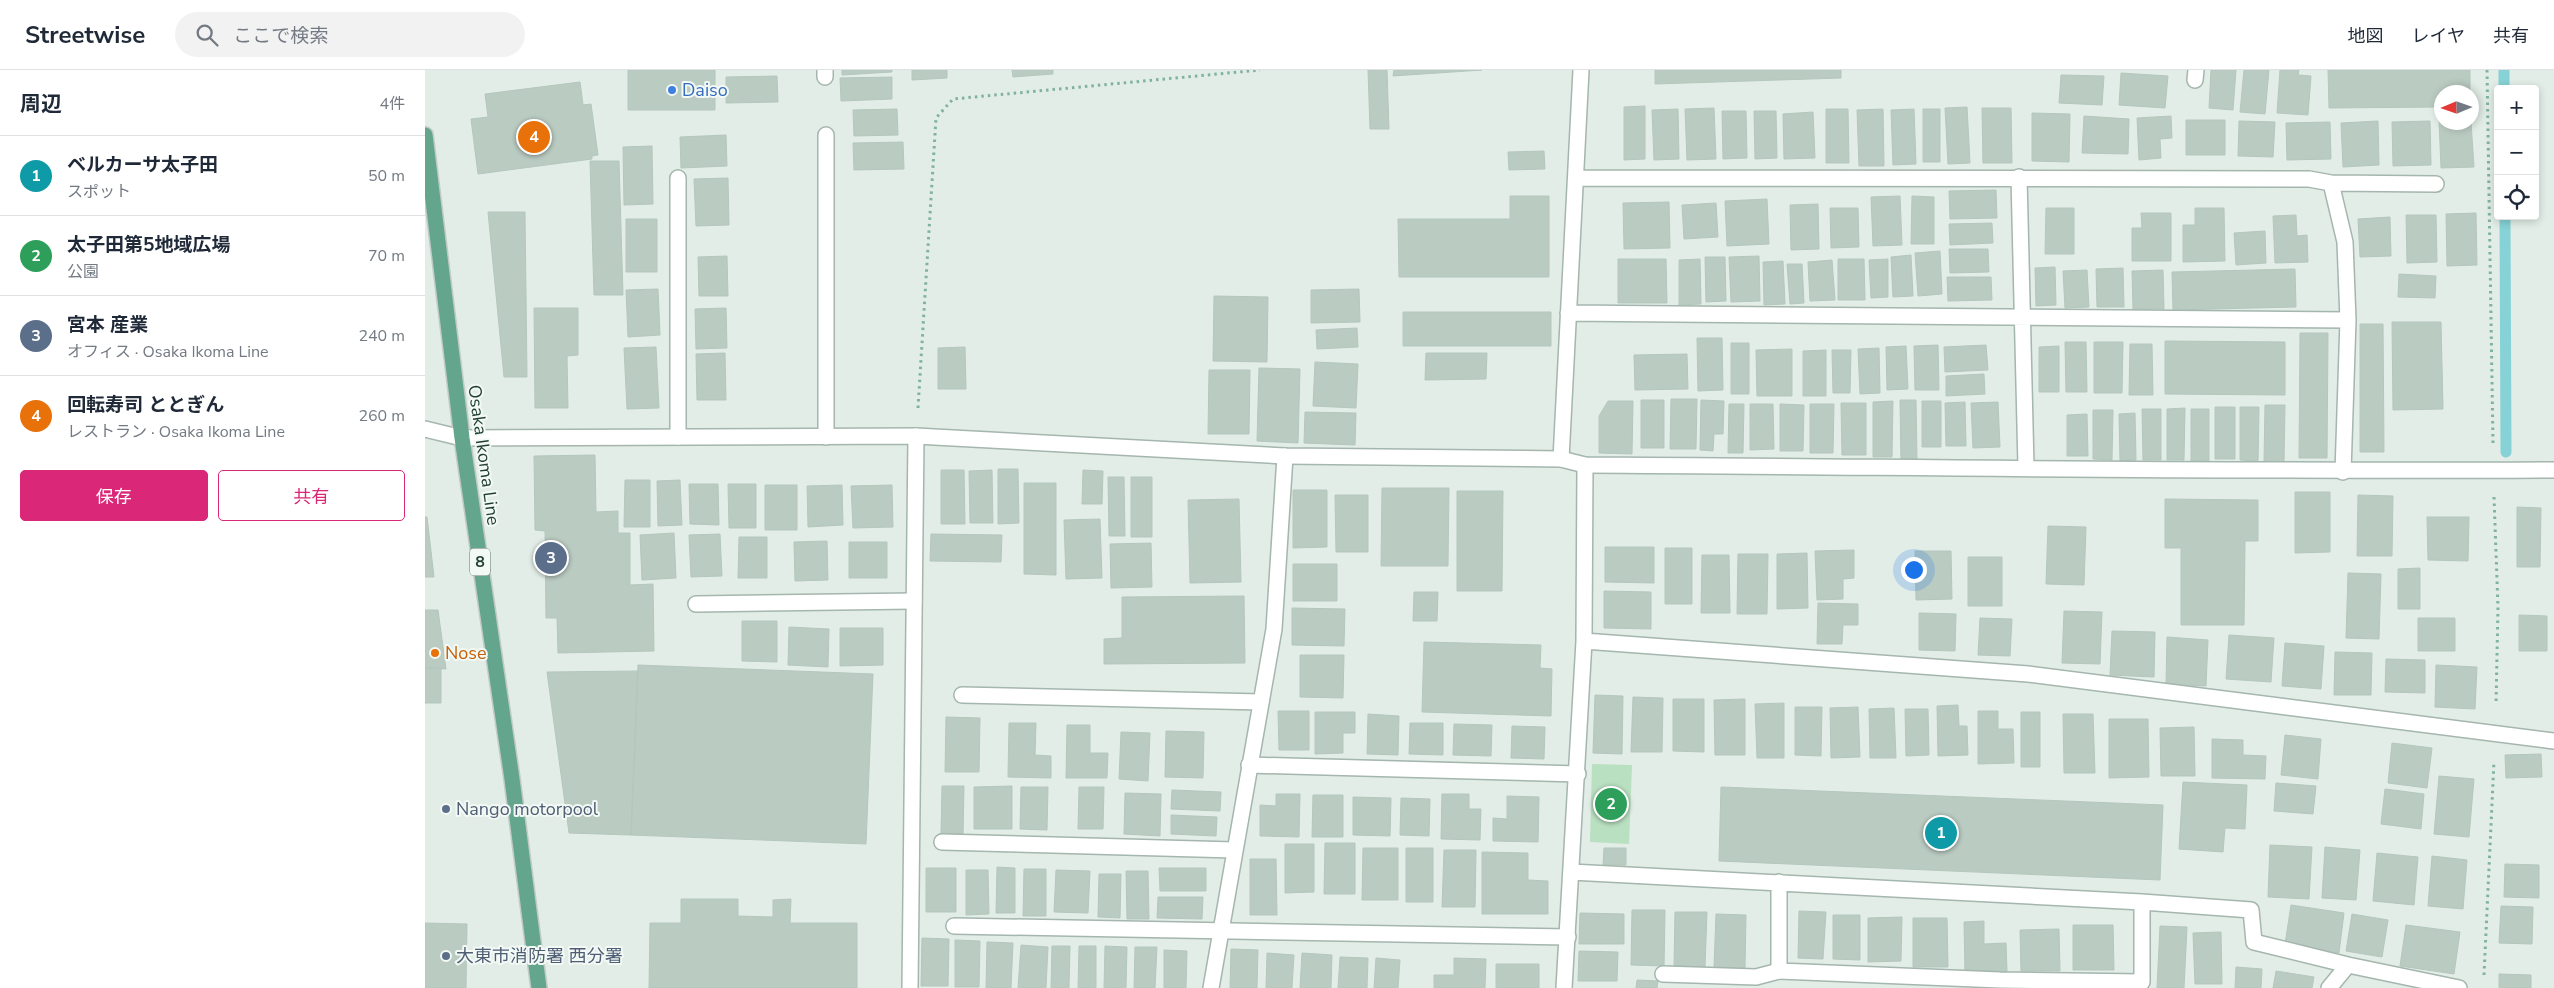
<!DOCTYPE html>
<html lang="ja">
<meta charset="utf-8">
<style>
body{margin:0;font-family:"Nunito Sans","Noto Sans JP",sans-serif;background:#f2f2f3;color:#1f2937}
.controls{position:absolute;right:15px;top:15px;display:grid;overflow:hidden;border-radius:5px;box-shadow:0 2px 8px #0003}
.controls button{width:45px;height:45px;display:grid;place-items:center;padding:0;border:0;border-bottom:1px solid #e0e1e3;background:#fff;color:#1f2937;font:25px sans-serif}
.compass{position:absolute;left:2009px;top:15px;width:45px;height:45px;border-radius:50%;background:#fff;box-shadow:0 2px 8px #0003;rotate:268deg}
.you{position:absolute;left:1488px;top:499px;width:18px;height:18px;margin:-12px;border:4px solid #fff;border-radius:50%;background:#1a73e8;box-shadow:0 0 0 8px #1a73e833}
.badge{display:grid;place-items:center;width:32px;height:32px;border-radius:50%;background:#db2777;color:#fff;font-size:16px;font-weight:700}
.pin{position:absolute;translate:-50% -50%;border:2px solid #fff;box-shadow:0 1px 5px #0006}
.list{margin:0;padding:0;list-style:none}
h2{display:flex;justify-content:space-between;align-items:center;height:65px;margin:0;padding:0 20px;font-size:21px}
h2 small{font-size:16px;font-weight:400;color:#747a83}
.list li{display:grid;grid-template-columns:32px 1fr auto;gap:15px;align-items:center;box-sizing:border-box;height:80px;padding:0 20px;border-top:1px solid #e0e1e3}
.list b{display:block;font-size:19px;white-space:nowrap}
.list p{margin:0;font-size:16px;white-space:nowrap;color:#747a83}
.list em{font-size:16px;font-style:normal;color:#747a83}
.actions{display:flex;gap:10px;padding:15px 20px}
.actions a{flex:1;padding:11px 0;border:1px solid #db2777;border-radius:5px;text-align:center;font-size:18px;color:#db2777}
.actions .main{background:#db2777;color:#fff}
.icon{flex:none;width:28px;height:28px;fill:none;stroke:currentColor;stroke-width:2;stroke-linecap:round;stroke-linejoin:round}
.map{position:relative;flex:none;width:2129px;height:918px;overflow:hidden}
header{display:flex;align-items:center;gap:30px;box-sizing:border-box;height:70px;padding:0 25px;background:#fff;border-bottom:1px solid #e0e1e3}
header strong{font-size:24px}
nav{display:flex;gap:28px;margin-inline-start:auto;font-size:18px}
.search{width:350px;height:45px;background:#f2f2f3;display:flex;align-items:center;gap:12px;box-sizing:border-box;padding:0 18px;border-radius:28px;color:#747a83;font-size:19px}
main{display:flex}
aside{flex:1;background:#fff}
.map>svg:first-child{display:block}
.green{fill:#b9e0c0}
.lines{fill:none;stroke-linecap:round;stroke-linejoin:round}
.stream{stroke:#86d2d6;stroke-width:11}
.building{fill:#bacbc2;stroke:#b4c7bd}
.service-casing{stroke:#a4b6ae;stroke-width:18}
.minor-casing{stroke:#a4b6ae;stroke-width:18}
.tertiary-casing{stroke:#a4b6ae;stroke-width:18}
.primary-casing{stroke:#c1cac6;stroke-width:18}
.path{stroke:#80b39d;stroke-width:3;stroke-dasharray:2.5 4;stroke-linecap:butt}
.service{stroke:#fff;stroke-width:15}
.minor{stroke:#fff;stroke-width:15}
.tertiary{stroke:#fff;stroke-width:15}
.primary{stroke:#63a68d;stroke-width:15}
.shop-dot{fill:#3f7fe0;stroke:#f3f9f5;stroke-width:2}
.food-dot{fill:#e8710a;stroke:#f3f9f5;stroke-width:2}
.service-dot{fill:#5c6f8a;stroke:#f3f9f5;stroke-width:2}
.labels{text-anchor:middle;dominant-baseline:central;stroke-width:4;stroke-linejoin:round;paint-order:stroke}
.shield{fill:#f3f9f5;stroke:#60786e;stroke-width:1}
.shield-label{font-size:16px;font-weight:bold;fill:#214034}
.shop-label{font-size:18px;fill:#366cbe;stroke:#f3f9f5;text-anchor:start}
.street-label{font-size:18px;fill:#214034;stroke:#f3f9f5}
.food-label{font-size:18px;fill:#c56008;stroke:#f3f9f5;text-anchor:start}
.service-label{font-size:18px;fill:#4e5e75;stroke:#f3f9f5;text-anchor:start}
</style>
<header>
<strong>Streetwise</strong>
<div class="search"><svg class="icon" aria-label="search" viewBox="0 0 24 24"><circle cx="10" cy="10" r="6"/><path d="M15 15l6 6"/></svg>ここで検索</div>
<nav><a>地図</a><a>レイヤ</a><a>共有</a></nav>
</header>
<main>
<aside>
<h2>周辺<small>4件</small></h2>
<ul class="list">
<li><span class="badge" style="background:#0f9aa8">1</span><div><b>ベルカーサ太子田</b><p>スポット</p></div><em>50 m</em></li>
<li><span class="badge" style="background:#2e9e5b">2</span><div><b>太子田第5地域広場</b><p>公園</p></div><em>70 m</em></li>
<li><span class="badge" style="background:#5c6f8a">3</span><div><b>宮本 産業</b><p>オフィス · Osaka Ikoma Line</p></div><em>240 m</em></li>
<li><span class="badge" style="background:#e8710a">4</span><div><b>回転寿司 ととぎん</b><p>レストラン · Osaka Ikoma Line</p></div><em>260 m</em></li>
</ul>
<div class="actions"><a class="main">保存</a><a>共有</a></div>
</aside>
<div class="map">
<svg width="2129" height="918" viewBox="0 0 2129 918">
<rect width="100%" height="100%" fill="#e2ede7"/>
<path class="green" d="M1167,694L1207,695L1204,774L1165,772Z"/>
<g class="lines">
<path class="stream" d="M2079,0V19
M2080,146L2081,382"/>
</g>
<path class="building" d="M203,0H290V40H203Z
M417,0H467V2L417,5Z
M487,0H522V8L487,10Z
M587,0H628V4L588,7Z
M943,0H962L964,59H945Z
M969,0H1057L968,6Z
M1230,0H1416V8L1230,14Z
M1786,0H1811L1808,40L1784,38Z
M1819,0H1844L1840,44L1815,42Z
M1855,0H1874L1873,5L1886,6L1883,45L1852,43Z
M1903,0H2045V22H2016V37L1904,38Z
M1696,3L1743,6L1740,38L1694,35Z
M1636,5L1679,6L1677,35L1634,33Z
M352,6L353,32L301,33V7Z
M467,7V29L416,31L415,8Z
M155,12L158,35L166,34L173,85L167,86V89L53,104L46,49L63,47L60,24Z
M1220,36V89L1199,90V37Z
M1542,37L1545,93L1523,94L1520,38Z
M1289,38L1291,89L1262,90L1260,39Z
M1557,38H1586L1587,93H1558Z
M472,39L473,65L429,66L428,40Z
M1253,39L1254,89L1229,90L1227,40Z
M1401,39H1423L1424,93H1401Z
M1458,39L1459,96H1434L1432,40Z
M1489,39L1491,94L1468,95L1466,40Z
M1498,39H1515V92H1498Z
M1297,41H1321L1322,88L1298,89Z
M1329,41H1351L1352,88L1330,89Z
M1388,42L1390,88L1359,89L1358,44Z
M1607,43L1645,44L1644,92L1607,91Z
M1659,46L1704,49L1703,84L1657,83Z
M1746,46L1747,68L1735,69L1736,88L1714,90L1712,48Z
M1761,50H1800V85H1761Z
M2014,50H2016V52H2046L2049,97L2016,98Z
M1814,51L1850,52L1848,87L1813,86Z
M1953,51L1954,95L1918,97L1916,53Z
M2005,51L2006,95L1968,96L1967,52Z
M1905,52L1906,89L1862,90L1861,53Z
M301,65L302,96L256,98L255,67Z
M478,72L479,99L429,100L428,73Z
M227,76L228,134L199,135L198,77Z
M1119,81L1120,99L1084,100L1083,82Z
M165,91H194L198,225H169Z
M303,108L304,155L271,156L269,109Z
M1571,120L1572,148L1525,149L1524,121Z
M1085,126H1124V207H974L973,149H1085Z
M1475,126L1477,175L1448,176L1446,127Z
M1487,126L1509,127V174H1486Z
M1342,129L1344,174L1302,176L1300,131Z
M1244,132L1245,178L1199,179L1198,133Z
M1291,133L1293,167L1259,169L1257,135Z
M1393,134L1394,179L1366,180L1365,135Z
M1405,138H1433L1434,177L1406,178Z
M1621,138H1649V184H1620Z
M1770,138H1799L1800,191L1758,192V155H1770Z
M63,142H100L102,307H79Z
M1716,143H1746V191H1707V158H1717Z
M2051,143L2052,195L2022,196L2021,144Z
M1871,145L1872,166L1882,165L1883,192L1850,193L1848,146Z
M1981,145H2011L2012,192L1982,193Z
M1965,147L1966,186L1935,187L1933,149Z
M201,149H232V202H201Z
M1567,153L1568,173L1525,175L1524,154Z
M1840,161L1841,193L1811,195L1809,163Z
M1524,179H1563L1564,202L1525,203Z
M1515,181L1517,224L1493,226L1490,183Z
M1486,185L1488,226L1468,227L1466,187Z
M302,186L303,226H274L273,187Z
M1334,186L1335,231L1306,232L1304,187Z
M1280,187H1300L1301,231L1281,232Z
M1193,189H1241L1242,233H1193Z
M1275,189L1276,234L1254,235V190Z
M1413,189H1439L1440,230H1413Z
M1463,189V227L1446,228L1444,190Z
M1407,190L1410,230L1385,231L1383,192Z
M1358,191L1360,234L1339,235L1338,192Z
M1362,194H1377L1379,233L1365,234Z
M1630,197L1631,235L1611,236L1610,198Z
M1698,198L1699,237H1672L1671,199Z
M1870,199L1871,237L1748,240L1747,202Z
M1662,200L1664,237L1640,238L1638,201Z
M1738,200L1739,239H1708L1707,201Z
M1974,204L2011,206L2010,228L1973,227Z
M1522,207H1566L1567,230L1523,231Z
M233,219L235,265L203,267L201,220Z
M934,219L935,252L886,253V220Z
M789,226L843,227L842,292L788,291Z
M109,238H153V285L142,286L143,338H110Z
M301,238L302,278L271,279L270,239Z
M978,242H1126V276H978Z
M1967,252H2016L2018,339L1968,340Z
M1935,254H1958L1959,382H1935Z
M932,258L933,277L892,279L891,260Z
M1875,263H1903L1902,388H1874Z
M1272,268H1297L1298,320L1273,321Z
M1740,271L1860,272V325L1740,324Z
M1640,272H1661L1662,322H1641Z
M1669,272H1698L1697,323H1669Z
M1306,273H1324V324H1306Z
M1705,274H1727L1728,325H1704Z
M1513,275L1514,320H1490L1489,276Z
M1561,275L1563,300L1520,302L1519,277Z
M1481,276L1483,319L1462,320L1461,277Z
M1634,276V322H1614V277Z
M231,277L234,338L202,339L199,278Z
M540,277L541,319H513V278Z
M1454,278L1455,323L1435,324L1433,279Z
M1367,279V326H1332L1331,280Z
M1401,280V326H1378V281Z
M1407,280H1426L1425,323H1408Z
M300,283L301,330H272L271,284Z
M1001,283H1062L1061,309L1000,310Z
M1262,284L1263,319L1210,320L1209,285Z
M890,292L933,294L931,338L888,336Z
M834,298L875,299L873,373L832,371Z
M784,300H825L824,364H783Z
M1559,304L1560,324L1521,326V306Z
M1246,329H1272L1271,379H1245Z
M1216,330H1239V378H1216Z
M1276,330L1299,331L1298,364H1289L1288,381L1275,380Z
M1475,330H1491L1492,390L1476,391Z
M1183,331H1208L1207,384L1174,383V346Z
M1468,331L1467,387H1448V332Z
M1497,331H1516V377H1497Z
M1540,332L1541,376H1521L1520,333Z
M1573,332L1575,377L1548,378L1546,333Z
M1416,333H1441V385H1417Z
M1304,334H1319L1318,383H1303Z
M1325,334H1348L1349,379L1325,380Z
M1355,334L1379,335L1378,381H1355Z
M1385,334H1409L1408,383H1385Z
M1840,335H1860L1859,392L1839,391Z
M1790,337H1810V389H1790Z
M1815,337H1834L1833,391L1815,390Z
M1760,338L1759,390H1742V339Z
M1717,339H1736V390H1718Z
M1766,339H1784V391H1766Z
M1668,340H1688L1687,390L1668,389Z
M880,342L931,343L930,375L879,373Z
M1710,343L1711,390L1695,391L1694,344Z
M1662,344L1663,386H1642V345Z
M170,385L171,442L193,441V463H205V515L228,514L229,581L133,583L132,548H121L120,461L110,460L109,386Z
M573,399H593L594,453L573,454Z
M516,400H539L540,454H516Z
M567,400L568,453H545L544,401Z
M658,400L678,401L677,434H657Z
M683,407H699L700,466H684Z
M706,407H727V467H706Z
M200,410H225V457H199Z
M255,410L257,455L233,456L232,411Z
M599,413H631V505L599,504Z
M264,414H293L294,455L265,454Z
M303,414H331V458H304Z
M340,415H372V460H340Z
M417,415L418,455L383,457L382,416Z
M467,415L468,457L428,458L426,416Z
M957,418H1024L1023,496H956Z
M868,420H902V477L868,478Z
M1032,421H1078L1077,521H1032Z
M1870,422H1905V482L1870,483Z
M910,425H943V482H911Z
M1933,425L1968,426L1967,486H1932Z
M814,429L816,512L765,513L763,430Z
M1740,429L1833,430V471H1820L1819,555H1756V478H1740Z
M2092,437L2116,438L2115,497H2092Z
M0,447H2L9,507H0Z
M2002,447H2044L2043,491L2003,490Z
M675,449L677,508L641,509L639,450Z
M1623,456L1661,457L1659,515L1621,514Z
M249,463L251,508L217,510L215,465Z
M295,464L297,506L266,507L264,465Z
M506,464L577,465L576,492L505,491Z
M314,467H342V508H313Z
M402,471L403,510L370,511L369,472Z
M424,472H462V508H424Z
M726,473L727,517L686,518L685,474Z
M1180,477H1229V513L1180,512Z
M1240,478H1267V534H1240Z
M1429,480V508L1418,509V529L1392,530L1390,481Z
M1490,481H1526L1527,529L1491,530Z
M1382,483L1383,538L1352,539V484Z
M1313,484H1343L1342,544H1312Z
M1277,485H1304L1305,543H1276Z
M1543,487H1577V536H1543Z
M868,494H912V531H868Z
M1995,498V539H1973V499Z
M1923,503L1956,504L1954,569L1921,568Z
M1179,521L1226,522V559L1179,558Z
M989,522H1013L1012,551H988Z
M819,526L820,593L679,594V569L697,568V527Z
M1393,533L1433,534V555H1418L1417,574H1392Z
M867,538L920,539L919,576L867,575Z
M0,540H13L21,599L0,598Z
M1639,541L1677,542L1675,594L1637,593Z
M1494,543L1531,544L1530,581L1494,580Z
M2094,545L2122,546V581H2094Z
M1555,548L1587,549L1585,586L1553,585Z
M1993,548H2030V581H1993Z
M317,551H352V592L317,591Z
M364,557L404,559L403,597L363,595Z
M415,558H458V595L415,596Z
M1687,561L1730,562L1729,607L1685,605Z
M1804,565L1849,568L1846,612L1801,609Z
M1742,567L1783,570L1781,616L1741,614Z
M999,572L1116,575L1115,598L1127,599L1126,646L997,642Z
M1860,573L1899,576L1896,619L1857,616Z
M1910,582L1947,583L1946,625H1909Z
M875,585H919L918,628L875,627Z
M1961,589L2000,590V623L1960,622Z
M213,595L448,604L441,774L206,765Z
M2011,595L2052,597L2050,639L2010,637Z
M0,598H16V633H0Z
M213,601L206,765L144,763L122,602Z
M1170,625L1198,626L1197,684L1168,683Z
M1208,627L1238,628L1237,682H1206Z
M1248,629H1279V682L1248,681Z
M1320,629V685H1290L1289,630Z
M1359,633V688H1332L1330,634Z
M1533,635L1534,656H1542L1543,685L1513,686L1512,636Z
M1370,637H1397L1396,686L1370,685Z
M1433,637L1435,687L1406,688L1405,638Z
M1469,638L1471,688H1445L1444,639Z
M1480,639H1503L1504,685L1481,686Z
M853,641H884V680H854Z
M1553,641H1573V659H1588L1589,693L1553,694Z
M890,642H930V663H918V683L890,684Z
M1596,642H1615V697H1596Z
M943,644L974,646L973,685L942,684Z
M1638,644H1668L1670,703H1639Z
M521,647L555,648L554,702H520Z
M1684,649H1723L1724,707L1684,708Z
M584,653H611L610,685L626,686V708L583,707Z
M985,653H1018V685L984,684Z
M1029,654L1067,655L1066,686L1028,685Z
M642,655H665V683H683L682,708H641Z
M1087,656L1120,657L1119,689L1086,688Z
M1769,657L1770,706H1736L1735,658Z
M741,661L779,662L778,708L740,707Z
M696,662L725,663L723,711L694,709Z
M1860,665L1896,669L1893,709L1856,705Z
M1787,669L1818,670V685L1841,686L1840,709L1787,708Z
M1967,673L2007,678L2002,718L1963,713Z
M2116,684L2117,707L2081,708L2080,685Z
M2014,706L2049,709L2044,767L2009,764Z
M1758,712L1822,715L1820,759L1800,758L1798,782L1754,779Z
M1851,713L1891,716L1888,744L1849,741Z
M517,716H539L538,764L516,763Z
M587,716V759H549V717Z
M596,717H623L622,760L595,759Z
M654,717H679L678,759H653Z
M1296,717L1738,735L1735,810L1294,791Z
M1960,719L1999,724L1996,759L1956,754Z
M747,720L796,722L795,741L746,739Z
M700,723L736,724L735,766L699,764Z
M851,724H875L874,767L835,766V735L851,736Z
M1017,724H1044V739H1056L1055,770L1016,769Z
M888,725H918V767H887Z
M1082,726L1114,727L1113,772L1068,771V748L1082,749Z
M928,727L966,728L965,766L928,765Z
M976,728L1005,729L1004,766L975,765Z
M746,745L792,747L791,766L746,764Z
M900,773H930V824H899Z
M860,774H889V822L860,823Z
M1845,775L1887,777L1884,829L1843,827Z
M1900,777L1935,780L1931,830L1897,828Z
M938,778H973V830H937Z
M981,778H1008V832H981Z
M1179,778H1201V795H1178Z
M1019,780H1051L1050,837H1017Z
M1057,782L1103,783V810L1123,811V844H1057Z
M1952,783L1993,787L1989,835L1948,831Z
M2007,786L2042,790L2038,839L2003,836Z
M825,789H851L852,845H825Z
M2080,794L2114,795V828L2079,827Z
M572,797L590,798V843H571Z
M501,798H531V842H501Z
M734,798H781V821H735Z
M599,799H621V846H598Z
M541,800H563L564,844L541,845Z
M631,800L665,801L663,843L629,842Z
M701,801H723L724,849H702Z
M674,804H696L695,848L673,847Z
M733,827H778L777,849L732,848Z
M256,829H313V846L348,847V830L366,829L365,853H432V918H224L225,853H256Z
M1866,835L1919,843L1914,883L1860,874Z
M2076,836L2108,837L2107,874L2074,873Z
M1207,840H1240L1239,896L1206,895Z
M1374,841L1401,842L1398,889L1373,888Z
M1250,842H1282L1280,897L1249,896Z
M1155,843L1199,844V874H1154Z
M1291,844L1321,845L1320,898L1289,897Z
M1927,844L1963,850L1957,887L1921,881Z
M1408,845H1435V890L1408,889Z
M1477,847L1476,891L1443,892V848Z
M1488,848H1522L1523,897H1488Z
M1559,851V874L1581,873L1582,902L1540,903L1539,852Z
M0,853L42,854L41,918H0Z
M1648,855H1688L1689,900H1648Z
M1981,855L2035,862L2029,904L1975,896Z
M1735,856L1762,857L1759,918H1732Z
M1634,859L1635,901H1596L1595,860Z
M1796,862L1797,914H1770L1768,863Z
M497,868L524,869L523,916H496Z
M530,870L555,871L554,917H530Z
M562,872L588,873L586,918H561Z
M596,875L623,877L621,918H593Z
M627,876H645L644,918H626Z
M654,876H671V918H653Z
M680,876L702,877L701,918H679Z
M710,877H732L730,918H709Z
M806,879L833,880L832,918H805Z
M739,880L762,881L761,918H739Z
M1154,881L1193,882L1192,911H1153Z
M842,883L869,885L867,918H841Z
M877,883L907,885L906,918H875Z
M915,887L943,888L942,918H913Z
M951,888L975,890L973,918H949Z
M1029,888L1061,889L1060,918H1009V905H1029Z
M1071,894H1114V918H1071Z
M1811,897L1837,899L1836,918H1810Z
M1851,901L1889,907L1887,918H1848Z
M2074,904L2106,905V918H2074Z
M1212,910L1233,911L1232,918H1211Z"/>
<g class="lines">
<g class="service-casing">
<path id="service" d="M400,0V7
M1770,10L1771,0
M253,108V367
M401,367V65
M271,534L489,531
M537,625L836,632
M824,695L1153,704
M517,772L809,780
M529,856L1143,867
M1238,904L1331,907L1354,901"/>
</g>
<g class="minor-casing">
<path id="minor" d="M1594,107L1601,397
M1151,108L1884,109L1906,113L2011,114
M1906,113L1920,172L1923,250L1918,402
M1143,243L1923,250
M1136,389L1156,0
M1159,571L1603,604L2129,671
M1146,802L1717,832L1826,840L1829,872L1923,895L2034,918
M1354,812V901L1575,910L1717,912V832
M485,918L491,366
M786,918L849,559L860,386
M1139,918L1159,571L1160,395
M1904,918L1923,895"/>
</g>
<g class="tertiary-casing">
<path id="tertiary" d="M0,359L37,368L491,366L860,386L1136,389L1160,395C1483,397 1806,402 2129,400"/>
</g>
<g class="primary-casing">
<path id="primary" d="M0,65L37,368L87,709L114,918"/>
</g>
<path class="path" d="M2062,0L2068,373
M493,338L511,48L528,29L835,0
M2069,427L2073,537L2071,635
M2059,905L2069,691"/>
<use href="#service" class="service"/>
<use href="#minor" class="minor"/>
<use href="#tertiary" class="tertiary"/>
<use href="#primary" class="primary"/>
</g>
<circle class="shop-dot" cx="247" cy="20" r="5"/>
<circle class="food-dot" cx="10" cy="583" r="5"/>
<g class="service-dot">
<circle cx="21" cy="739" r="5"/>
<circle cx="21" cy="886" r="5"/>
</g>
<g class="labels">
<rect class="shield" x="45" y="478.5" width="20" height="27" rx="4"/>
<g class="shield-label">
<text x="55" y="492">8</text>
</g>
<g class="shop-label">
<text x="257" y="20">Daiso</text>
</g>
<g class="street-label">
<text transform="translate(59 385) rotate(82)">Osaka Ikoma Line</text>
</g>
<g class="food-label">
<text x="20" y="583">Nose</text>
</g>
<g class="service-label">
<text x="31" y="739">Nango motorpool</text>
<text x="31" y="886">大東市消防署 西分署</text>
</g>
</g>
</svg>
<div class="controls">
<button>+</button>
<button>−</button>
<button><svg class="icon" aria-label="locate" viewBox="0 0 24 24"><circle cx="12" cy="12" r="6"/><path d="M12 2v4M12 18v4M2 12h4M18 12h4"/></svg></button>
</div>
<svg class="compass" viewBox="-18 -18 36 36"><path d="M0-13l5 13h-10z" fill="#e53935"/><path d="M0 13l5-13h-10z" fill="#747a83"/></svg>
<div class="you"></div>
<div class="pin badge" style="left:1516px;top:763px;background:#0f9aa8">1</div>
<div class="pin badge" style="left:1186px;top:734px;background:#2e9e5b">2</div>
<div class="pin badge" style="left:126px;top:488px;background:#5c6f8a">3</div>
<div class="pin badge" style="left:109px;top:67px;background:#e8710a">4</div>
</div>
</main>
